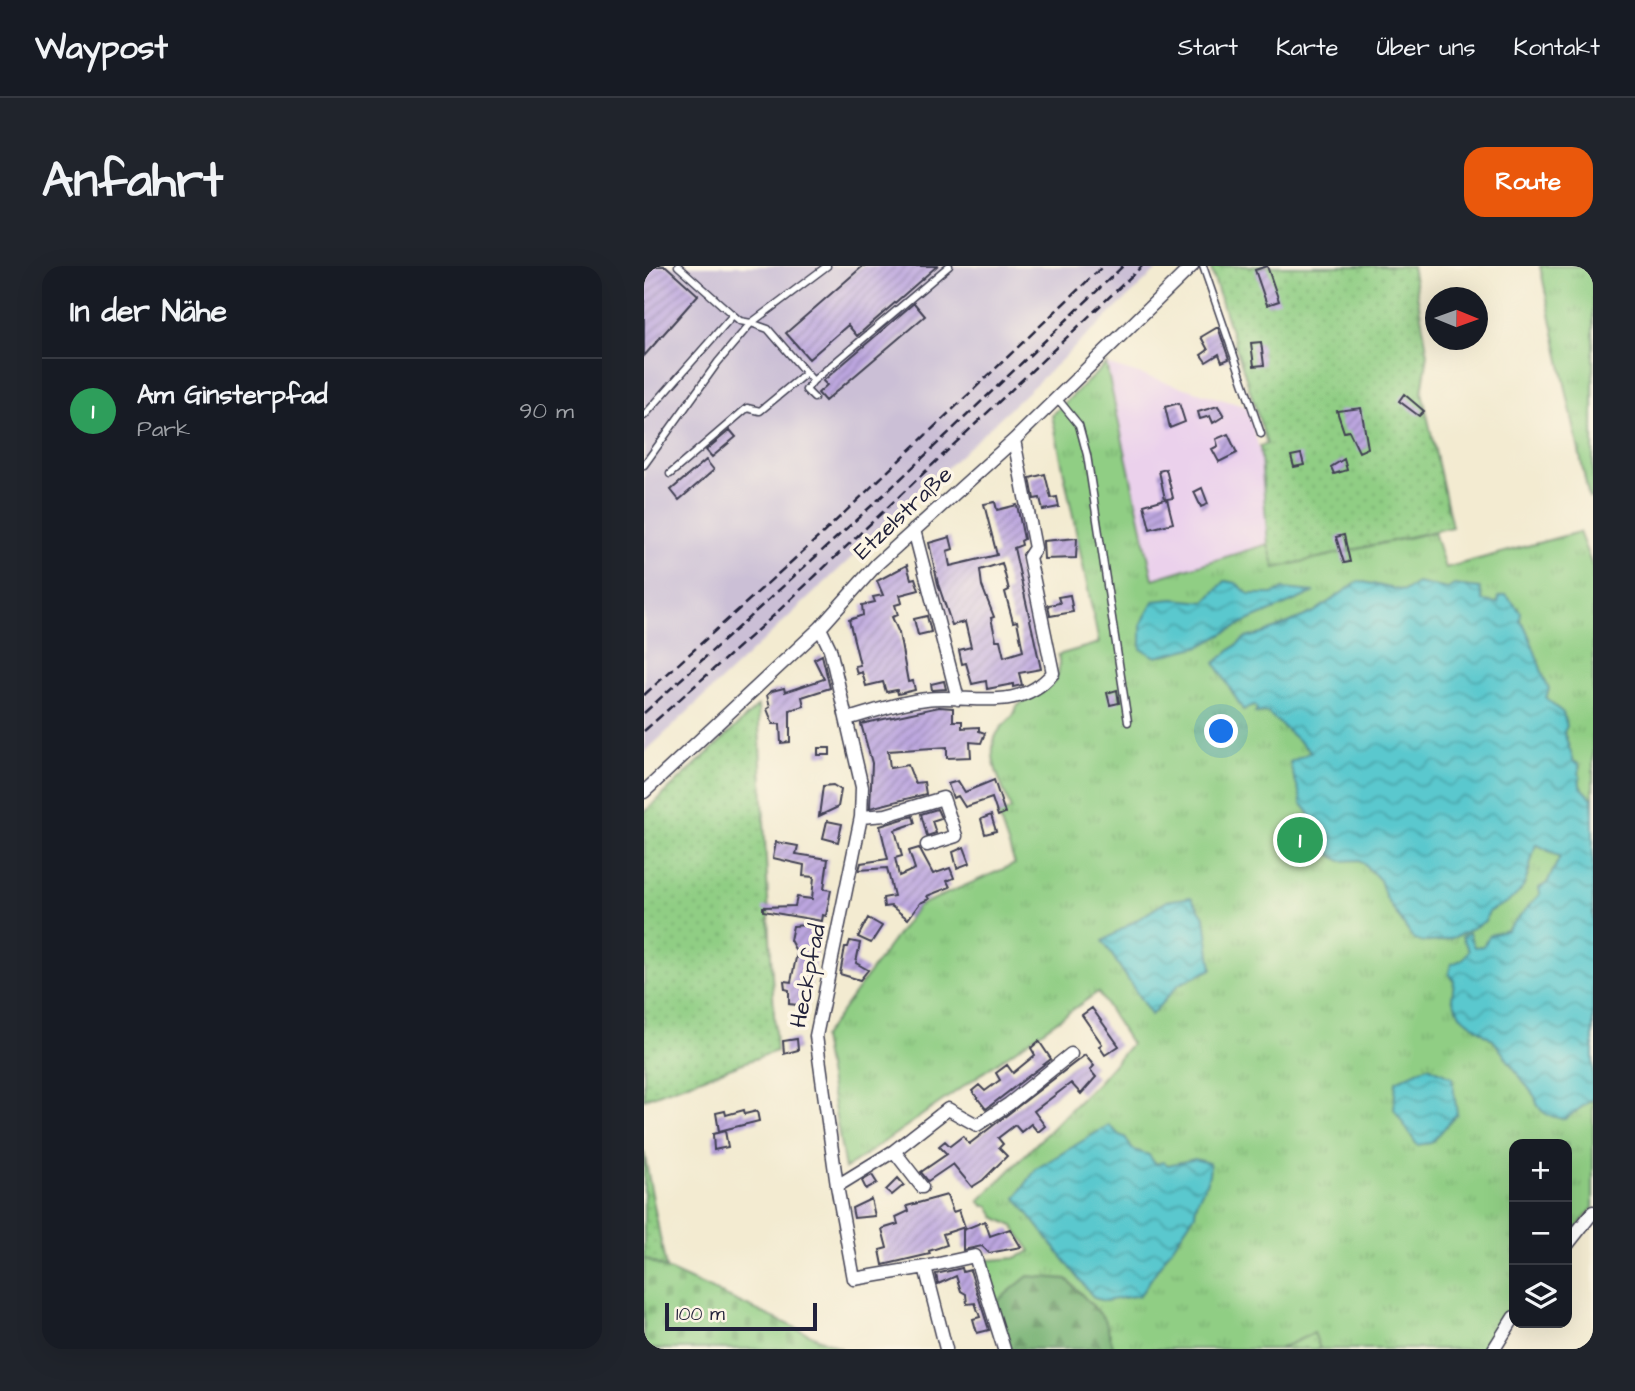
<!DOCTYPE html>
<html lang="de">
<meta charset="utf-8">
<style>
body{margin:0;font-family:"Architects Daughter",sans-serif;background:#20242c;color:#f1f3f6}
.controls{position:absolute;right:21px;bottom:21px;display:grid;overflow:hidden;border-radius:14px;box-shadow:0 7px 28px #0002}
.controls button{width:63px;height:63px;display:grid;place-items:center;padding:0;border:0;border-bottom:2px solid #363941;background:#171b24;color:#f1f3f6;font:35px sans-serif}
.compass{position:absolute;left:781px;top:21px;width:63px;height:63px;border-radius:50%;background:#171b24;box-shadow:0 7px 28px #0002;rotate:91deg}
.scale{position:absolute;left:21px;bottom:18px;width:152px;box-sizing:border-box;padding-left:7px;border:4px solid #22223b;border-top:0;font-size:19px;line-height:24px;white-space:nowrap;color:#22223b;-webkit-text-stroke:5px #fcf5e5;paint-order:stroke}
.you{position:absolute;left:578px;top:466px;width:24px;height:24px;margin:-18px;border:5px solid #fff;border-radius:50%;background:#1a73e8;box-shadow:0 0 0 10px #1a73e833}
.badge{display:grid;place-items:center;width:46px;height:46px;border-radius:50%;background:#ea580c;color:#fff;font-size:23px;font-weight:700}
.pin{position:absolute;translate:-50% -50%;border:4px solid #fff;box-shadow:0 2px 7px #0006}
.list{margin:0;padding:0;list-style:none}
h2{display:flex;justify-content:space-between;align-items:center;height:91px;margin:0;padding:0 28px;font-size:30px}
h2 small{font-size:23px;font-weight:400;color:#9ea1a6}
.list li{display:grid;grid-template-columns:46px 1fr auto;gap:21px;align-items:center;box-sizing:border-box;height:105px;padding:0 28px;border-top:2px solid #363941}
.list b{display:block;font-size:26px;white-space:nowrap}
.list p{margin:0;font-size:23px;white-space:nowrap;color:#9ea1a6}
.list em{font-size:23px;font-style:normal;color:#9ea1a6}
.icon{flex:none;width:38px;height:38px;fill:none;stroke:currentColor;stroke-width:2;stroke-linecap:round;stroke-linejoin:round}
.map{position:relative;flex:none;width:949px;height:1083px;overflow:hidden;border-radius:21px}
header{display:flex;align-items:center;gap:42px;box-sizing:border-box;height:98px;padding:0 35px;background:#171b24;border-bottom:2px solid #363941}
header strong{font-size:33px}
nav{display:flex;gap:38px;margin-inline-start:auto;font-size:24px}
.intro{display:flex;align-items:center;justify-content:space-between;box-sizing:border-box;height:168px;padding:0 42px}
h1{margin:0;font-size:49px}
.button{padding:18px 32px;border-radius:21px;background:#ea580c;color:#fff;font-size:24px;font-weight:700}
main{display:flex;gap:42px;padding:0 42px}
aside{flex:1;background:#171b24;border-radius:21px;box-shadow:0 7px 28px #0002}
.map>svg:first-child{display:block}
.built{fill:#ebd1ec}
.industrial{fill:#cbbfd6}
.grass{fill:url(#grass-tufts);stroke:#597860;stroke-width:2}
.forest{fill:url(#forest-firs);stroke:#4b6a56;stroke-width:2}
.cemetery{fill:url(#cemetery-stones);stroke:#597860;stroke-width:2}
.garden{fill:url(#garden-dots);stroke:#597860;stroke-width:2}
.water{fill:url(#water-waves);stroke:#3e7584;stroke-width:2}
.building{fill:url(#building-hatch);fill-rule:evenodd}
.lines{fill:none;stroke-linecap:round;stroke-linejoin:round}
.service-casing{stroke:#414052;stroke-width:9}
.minor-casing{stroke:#414052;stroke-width:15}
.service{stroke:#fff;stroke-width:6}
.minor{stroke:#fff;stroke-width:12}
.rail{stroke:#22223b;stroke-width:2.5;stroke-dasharray:10 5;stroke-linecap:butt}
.labels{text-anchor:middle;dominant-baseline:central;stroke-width:7;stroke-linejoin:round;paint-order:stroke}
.street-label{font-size:23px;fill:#22223b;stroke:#fcf5e5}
</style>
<header>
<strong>Waypost</strong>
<nav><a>Start</a><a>Karte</a><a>Über uns</a><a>Kontakt</a></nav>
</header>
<div class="intro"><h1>Anfahrt</h1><a class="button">Route</a></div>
<main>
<aside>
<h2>In der Nähe<small></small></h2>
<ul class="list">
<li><span class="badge" style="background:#2e9e5b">1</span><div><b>Am Ginsterpfad</b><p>Park</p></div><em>90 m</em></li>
</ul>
</aside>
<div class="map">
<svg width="949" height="1083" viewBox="0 0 949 1083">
<defs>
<pattern id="grass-tufts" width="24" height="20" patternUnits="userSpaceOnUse" patternTransform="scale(1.75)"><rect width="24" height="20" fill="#90ce84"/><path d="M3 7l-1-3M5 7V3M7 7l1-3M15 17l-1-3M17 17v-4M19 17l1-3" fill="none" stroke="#7cb173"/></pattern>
<pattern id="forest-firs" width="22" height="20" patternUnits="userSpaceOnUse" patternTransform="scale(1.75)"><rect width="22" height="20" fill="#74b172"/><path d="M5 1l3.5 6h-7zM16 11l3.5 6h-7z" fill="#5f905f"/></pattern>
<pattern id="cemetery-stones" width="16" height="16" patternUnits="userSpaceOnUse" patternTransform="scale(1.75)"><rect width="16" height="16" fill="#90ce84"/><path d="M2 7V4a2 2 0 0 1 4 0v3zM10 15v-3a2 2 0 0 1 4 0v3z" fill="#7cb173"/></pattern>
<pattern id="garden-dots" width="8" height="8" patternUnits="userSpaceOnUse" patternTransform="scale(1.75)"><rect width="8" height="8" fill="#90ce84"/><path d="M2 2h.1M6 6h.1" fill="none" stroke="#7cb173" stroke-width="1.8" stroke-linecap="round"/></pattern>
<pattern id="water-waves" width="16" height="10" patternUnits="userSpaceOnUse" patternTransform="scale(1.75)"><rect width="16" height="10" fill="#5ac8ce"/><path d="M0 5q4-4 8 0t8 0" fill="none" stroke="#4aa2a8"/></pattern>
<pattern id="building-hatch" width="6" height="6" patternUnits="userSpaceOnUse" patternTransform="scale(1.75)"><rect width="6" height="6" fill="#bca6df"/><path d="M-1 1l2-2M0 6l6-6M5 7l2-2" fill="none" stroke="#9887b6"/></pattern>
</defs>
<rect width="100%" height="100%" fill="#fcf5e5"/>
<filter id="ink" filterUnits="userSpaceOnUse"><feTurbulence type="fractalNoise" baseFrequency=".0143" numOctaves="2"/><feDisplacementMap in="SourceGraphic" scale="14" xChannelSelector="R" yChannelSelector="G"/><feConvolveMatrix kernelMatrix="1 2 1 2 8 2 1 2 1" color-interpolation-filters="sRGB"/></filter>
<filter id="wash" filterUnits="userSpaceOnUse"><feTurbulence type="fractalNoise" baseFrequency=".00686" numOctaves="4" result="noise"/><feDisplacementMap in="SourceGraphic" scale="28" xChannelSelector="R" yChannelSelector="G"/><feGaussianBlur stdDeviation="1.57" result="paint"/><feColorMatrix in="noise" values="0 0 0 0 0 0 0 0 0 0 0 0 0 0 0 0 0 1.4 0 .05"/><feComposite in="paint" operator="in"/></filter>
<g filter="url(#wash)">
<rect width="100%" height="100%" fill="#f3ebd1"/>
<path class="built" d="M462,98L603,141L620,200L624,277L508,313Z"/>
<path class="industrial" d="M0,0H517L0,487Z"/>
<path class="grass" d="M896,0H949V231L945,232Z
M462,98L509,313L624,278L631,301L790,266L801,302L935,266L949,302V942L923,974V878H870V1047L846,1083H676L670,1067L635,1083H360L336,995L371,992L387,985L369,960L351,951L345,940H340L335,935L455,815L487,778L454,726L201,903L178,772L274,640L371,598L354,549L367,544C360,522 339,488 354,466C361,455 370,454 373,440C395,426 421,422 414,389L455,377L408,149Z"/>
<path class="forest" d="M384,1010L423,1013L461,1053L470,1083H360L347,1040Z"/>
<path class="cemetery" d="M0,992L22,1003L198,1083H0Z"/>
<path class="garden" d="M566,0H768L784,88L778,126L808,261L631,302L624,278L616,180L623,178Z
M114,440L132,785L0,833V547Z
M0,886L22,1003L0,992Z
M670,1067L676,1083H635Z"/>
<path class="water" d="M581,315L592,317L605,328H629L640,323L671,326L599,357L557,380L512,391L497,383V358L510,335L529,333L561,336Z
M715,315L760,325L773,317L804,323L810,319L836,322L839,335L854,337L855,331L862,329L877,346L876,355C888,367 895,404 905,423L902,432L919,447L923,460L920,466L930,496L935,498L936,520L948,532L949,548V833L921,853C905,851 894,847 891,831L849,774L816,749L808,732L810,715L805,707L807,698L818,694L825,685L818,671L825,667L830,681L839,680L846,669L863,664L896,628L895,622L903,617L916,591L892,578C880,616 887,628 845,645L841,655C817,669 798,681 770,674L742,632L736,614L716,594L697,595L674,581C673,562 670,551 657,537C657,523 648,512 646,496L667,486L623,446L611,447L613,443L610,439L599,444L571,397L601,372L618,368L670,346Z
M547,631L561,652L568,703L535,718L507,749L459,675L523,635Z
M784,800L808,811L813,848L787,877L773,879L750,843L752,815Z
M465,859L475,869L481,871L488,883L505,889L511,898L519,896L524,899L551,893L565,897C569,917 551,928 551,948L496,1029L461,1035L450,1032L372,932L392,903Z"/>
<g id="blocks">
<path class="building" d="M0,0H22L54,29L0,90Z
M219,0H293L213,70L204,59L165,93L142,67Z
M623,0L635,35L623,39L611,4Z
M270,37L281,50L181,135L174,127L183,119L179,115Z
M574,61L585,93L578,96L575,88L562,96L557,89L564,84L557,71Z
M617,76L620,99L610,100L607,77Z
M760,128L780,145L775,150L755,135Z
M535,137L541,156L526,162L521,141Z
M574,140L580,150L569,157L566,150L556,153L554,146Z
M717,142L724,182L715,186L705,165L700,166L693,145Z
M86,164L92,171L68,191L62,184Z
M584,168L593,187L575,196L568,183L574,180L572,173Z
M657,188L660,199L650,201L647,190Z
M700,193L703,204L690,208L687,201Z
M62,194L70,204L35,234L27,224Z
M522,203L529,232L523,233L529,257L506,263L500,239L521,233L515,205Z
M401,208L407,232L413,231L415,241L399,244L396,232L390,233L386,212Z
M558,222L564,238L557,241L550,226Z
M351,236L353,244L373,239L380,273L377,275L378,279L370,282L397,403L375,407L378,419L369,421V418L343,423L342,415L328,418L322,397L318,398L315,384L327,381L321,356L308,359L294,318L285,277L306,271L309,283L303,285L306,300L353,289L340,238ZM358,297L365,324L361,326L369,356L373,355L379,385L360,391L356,374H352L347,352L350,351L338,320L336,304Z
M700,269L706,296L700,297L692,271Z
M433,272L432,292L400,293L399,275Z
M263,299L267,313L271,312L275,324L256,329L258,337L251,339L254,349L248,351L255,367L264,416L269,415L271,424L254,428L253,424L242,426L239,416L222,420L218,406L213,408L211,400L216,399L205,354L219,349L218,339L231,336L229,331L239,329L233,315Z
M426,329L429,346L406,350L404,339L416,337L414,331Z
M283,350L287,366L274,369L270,353Z
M178,389L186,422L158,431L160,440L146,444V476L137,477L136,458H129L123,443L126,441L123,429L128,425L140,422L141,426L180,413L170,393Z
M300,415L302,423L288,424L287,418Z
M473,424L475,437L466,439L463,427Z
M295,441L309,442V455H318V462L335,461V465L341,467L337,477L326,476L327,491L303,492V481L244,485L246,502L264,499L271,517L280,516L282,528L226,542L228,497L217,458Z
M174,482H186V489H174Z
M350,514L361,547L354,550L348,532L321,541L314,530L309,532L304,518L314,515L321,526Z
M189,519L197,524L194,541L175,550L179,520Z
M293,543L297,552L288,555L292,567L283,570L277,548Z
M347,549L352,565L341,568L337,553Z
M269,550L271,557L251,564L258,590L251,592L255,610L271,603L265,585L275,582L289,608L306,602L310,612L303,615L306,621L283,630L285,633L276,637L264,653L247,640L240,641L239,632L250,630L243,602L215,604L217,597L244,593L236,560Z
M183,555L198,558L194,576L179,572Z
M132,576L154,580L152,588L184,593L180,623L187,624L182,650L179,649L178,655L119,645V641L151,640L153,631L168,633L170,611L159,610L160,599L129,592Z
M320,581L326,597L313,602L309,586Z
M224,652L238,660L227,677L214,671Z
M177,658L163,740L145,738V724L141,723L140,715L147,716L153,687L146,674L149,660Z
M206,675L216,677L212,697L224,704L216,714L196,708L201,681H204Z
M448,742L475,780L461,789L455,780L458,778L438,749Z
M153,773L154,784L140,788L139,775Z
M395,775L407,793L342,843L328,825L335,819L341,825L356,814L352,807L363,799L369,807L391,789L387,782Z
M441,789L450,800L446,804L452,811L437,828L427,817L390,845L401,860L394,866L387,858L377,866L371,859L354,872L359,878L355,882L363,890L339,914L328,921L309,898L284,915L277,906L303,888L295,880L301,875L306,880L319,870L325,878Z
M100,844L101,848L113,845L115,855L75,865L72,847L81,845L82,849Z
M81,865L84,881L70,884L69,868Z
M228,909L233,917L222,923L218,915Z
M254,912L260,919L248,929L242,924Z
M303,929L309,946L315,944L321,961L299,968L303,979L285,985L286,988L239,999L236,984L243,982L238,963L254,958L252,951L265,945L263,940Z
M227,933L231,950L210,952L208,942Z
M341,955L346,970L366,963L377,981L345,987L338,980L319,984V964Z
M318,1002L319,1006L326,1004L345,1064L333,1067L329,1053L336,1051L331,1037L323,1038L322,1028L317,1025L312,1010L294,1018L292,1008Z"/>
</g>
</g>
<g filter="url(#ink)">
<use href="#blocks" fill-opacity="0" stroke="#414052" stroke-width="2"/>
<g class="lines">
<g class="service-casing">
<path id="service" d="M34,0L89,49
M183,0L107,57L124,63L169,115L305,0
M559,0L617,168
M169,115L162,124L170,132
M413,132L435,159L443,189L484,456
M0,150L89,49L96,55L107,57
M0,199L74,96L107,57
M26,208L103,142L116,145L162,107"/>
</g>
<g class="minor-casing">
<path id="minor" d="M270,264L314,433
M176,362L186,383L218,521L217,551L172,770L193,920L210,1013L281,1001L302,1083
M203,453C229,446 255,436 282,433C325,427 373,449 409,407L385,291L391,282L370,174
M0,526L176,362L233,298L370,174L548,0
M217,551L242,549L299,532L312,570L283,579
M250,885L278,921
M193,920L250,885L304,843L333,859L365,838L427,788
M923,979L949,946
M281,1001L331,990L360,1083
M850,1083L870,1051"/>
</g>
<use href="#service" class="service"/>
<use href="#minor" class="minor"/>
<path class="rail" d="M0,429L177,269L459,0
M0,447L247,222L479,0
M0,465L127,352L498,0"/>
</g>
</g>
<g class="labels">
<g class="street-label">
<text transform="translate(259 247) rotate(-43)">Etzelstraße</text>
<text transform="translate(164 710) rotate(-79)">Heckpfad</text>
</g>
</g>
</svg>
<div class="controls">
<button>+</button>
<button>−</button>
<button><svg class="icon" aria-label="layers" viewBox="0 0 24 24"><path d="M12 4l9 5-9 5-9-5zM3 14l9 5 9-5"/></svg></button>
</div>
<svg class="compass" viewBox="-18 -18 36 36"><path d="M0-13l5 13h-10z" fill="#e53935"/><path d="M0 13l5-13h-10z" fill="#9ea1a6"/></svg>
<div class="scale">100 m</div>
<div class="you"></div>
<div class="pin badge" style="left:656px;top:574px;background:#2e9e5b">1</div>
</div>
</main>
